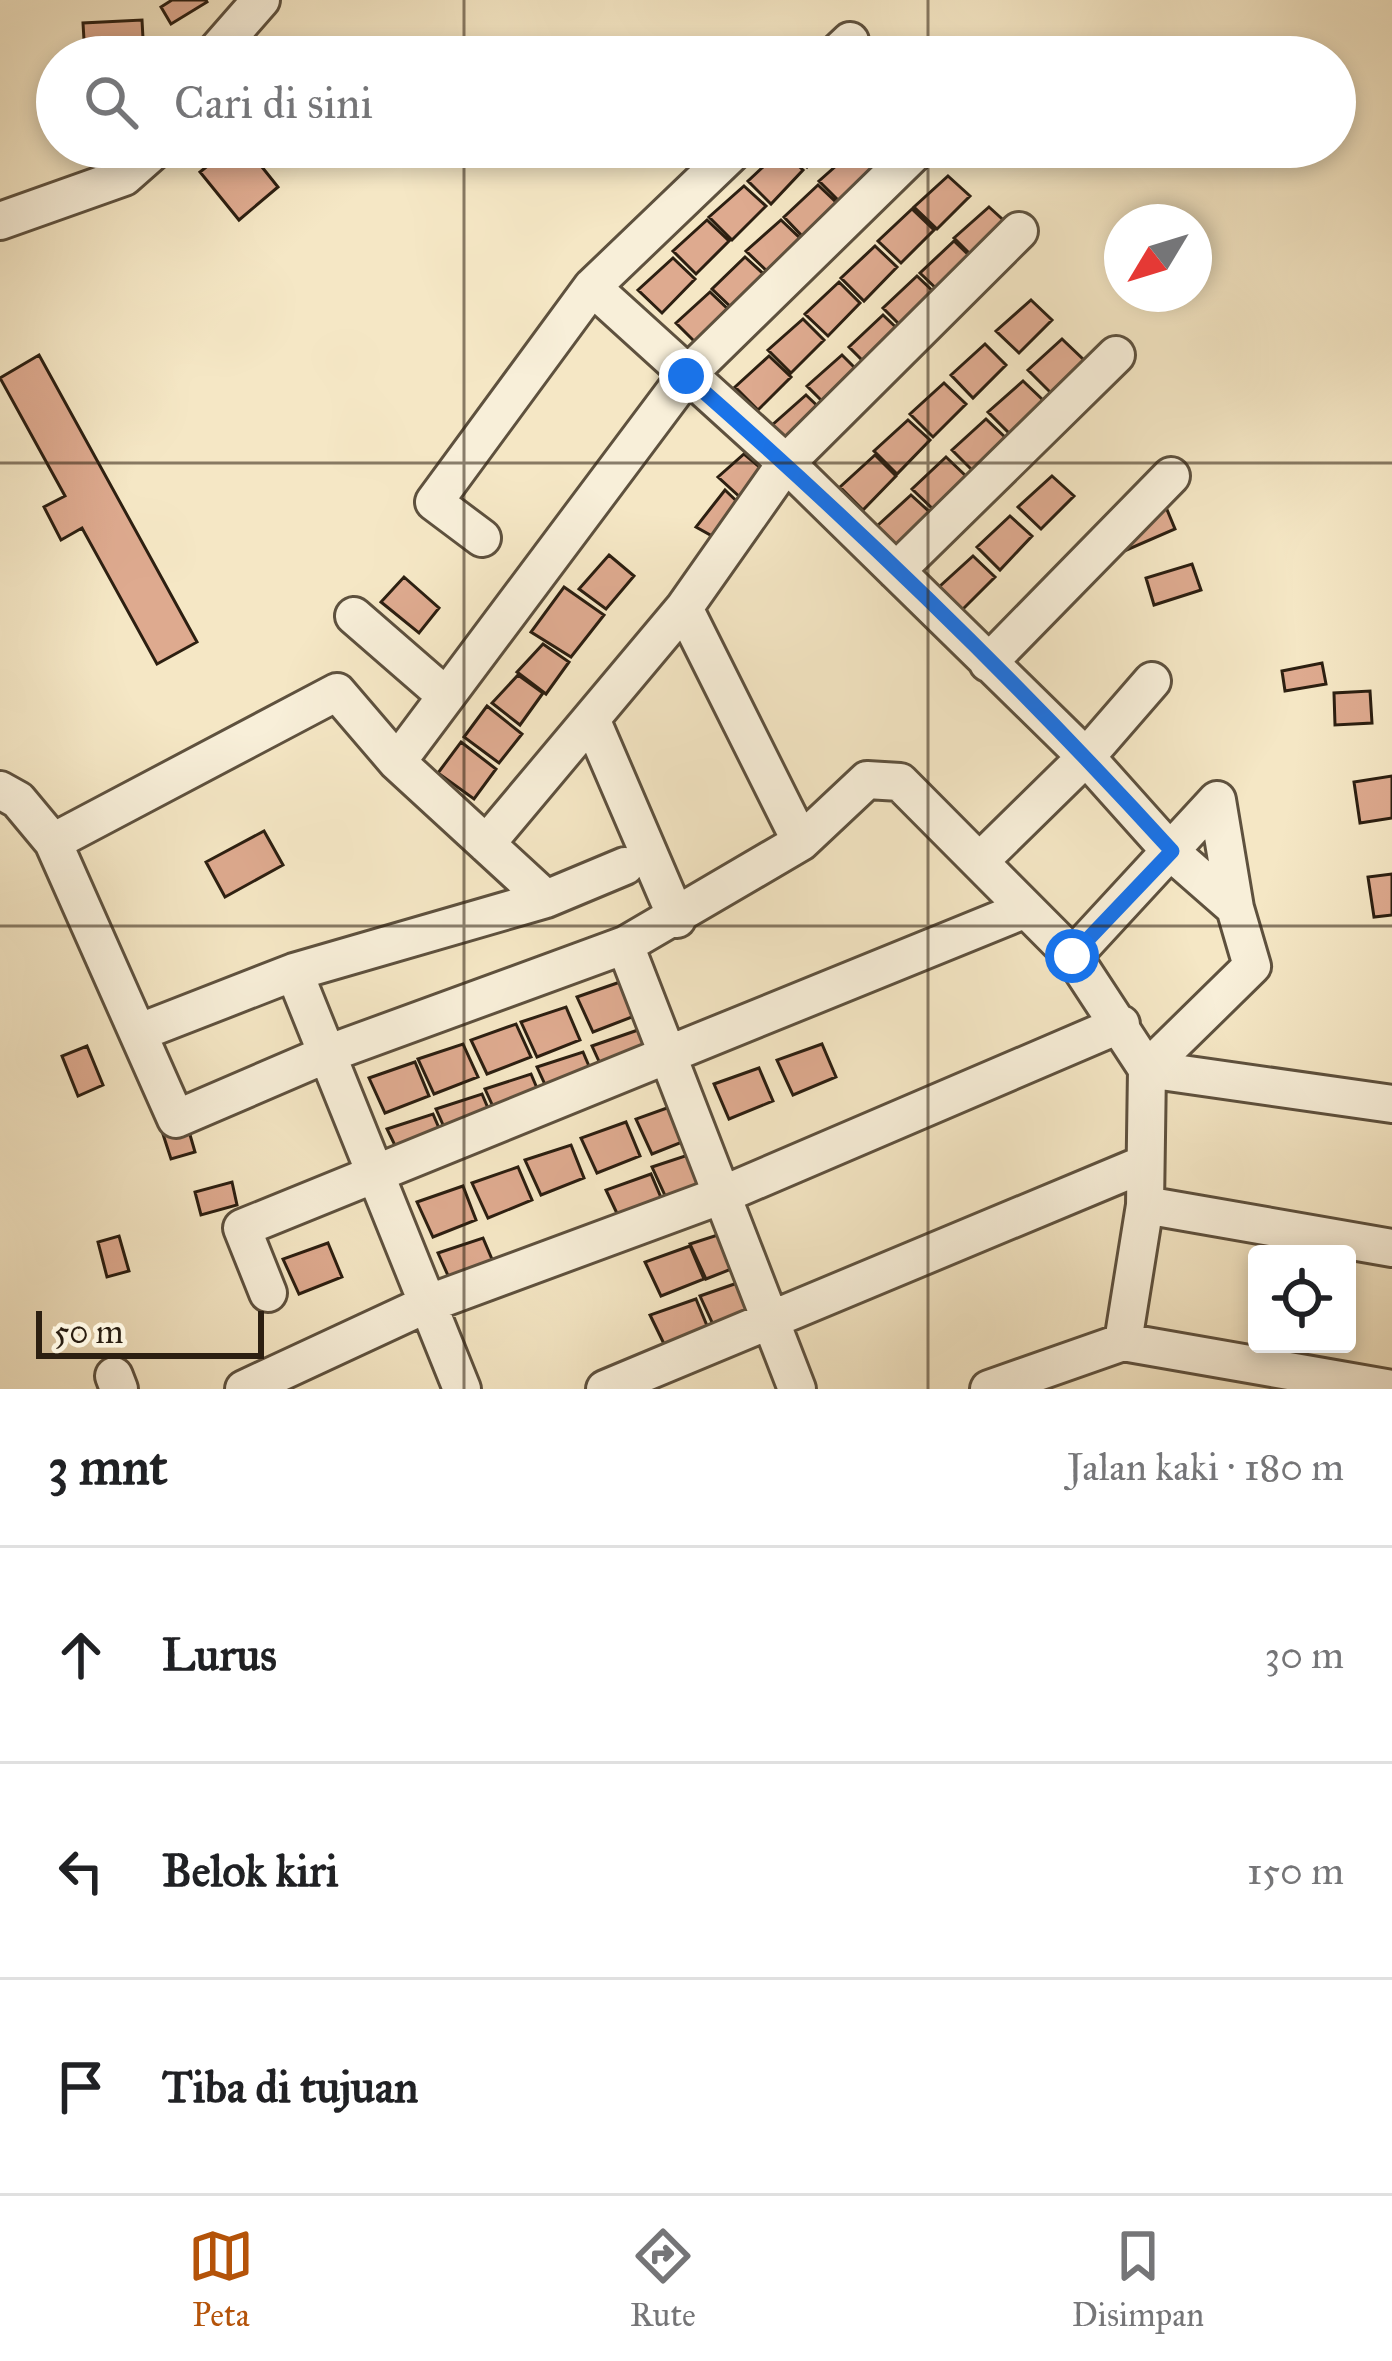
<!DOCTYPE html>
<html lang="id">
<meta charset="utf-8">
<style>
body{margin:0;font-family:"IM FELL Great Primer",serif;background:#f6f6f6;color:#202124}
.controls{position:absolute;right:36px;bottom:36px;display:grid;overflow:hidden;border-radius:12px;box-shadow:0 6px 18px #0003}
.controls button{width:108px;height:108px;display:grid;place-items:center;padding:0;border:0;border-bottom:3px solid #e0e0e0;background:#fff;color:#202124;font:60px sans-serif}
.compass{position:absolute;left:1104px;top:204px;width:108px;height:108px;border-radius:50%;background:#fff;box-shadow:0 6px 18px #0003;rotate:232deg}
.scale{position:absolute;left:36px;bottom:30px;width:228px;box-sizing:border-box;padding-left:12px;border:6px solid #2c1f11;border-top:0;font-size:33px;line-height:42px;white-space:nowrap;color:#2c1f11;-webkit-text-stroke:9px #f8efd9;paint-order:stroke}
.stop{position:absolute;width:36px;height:36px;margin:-27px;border:9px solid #1a73e8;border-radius:50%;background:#fff}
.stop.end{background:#1a73e8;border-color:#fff;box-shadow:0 3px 12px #0008}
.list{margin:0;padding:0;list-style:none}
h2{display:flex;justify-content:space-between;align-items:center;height:156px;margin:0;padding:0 48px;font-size:51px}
h2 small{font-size:39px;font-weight:400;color:#757577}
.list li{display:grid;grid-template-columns:78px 1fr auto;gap:36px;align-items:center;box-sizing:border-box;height:216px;padding:0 48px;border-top:3px solid #e0e0e0}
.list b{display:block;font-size:45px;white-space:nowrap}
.list em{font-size:39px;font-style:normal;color:#757577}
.icon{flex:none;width:66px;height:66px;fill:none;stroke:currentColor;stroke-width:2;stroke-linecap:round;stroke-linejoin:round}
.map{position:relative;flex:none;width:1392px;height:1389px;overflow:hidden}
.search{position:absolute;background:#fff;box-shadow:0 6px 18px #0003;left:36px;right:36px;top:36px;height:132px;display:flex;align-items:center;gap:30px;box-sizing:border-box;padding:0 42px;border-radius:66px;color:#757577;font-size:45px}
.sheet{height:804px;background:#fff}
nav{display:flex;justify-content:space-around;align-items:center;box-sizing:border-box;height:168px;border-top:3px solid #e0e0e0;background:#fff;font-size:33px;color:#757577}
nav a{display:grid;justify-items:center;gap:6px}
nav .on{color:#b45309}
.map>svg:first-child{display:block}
.building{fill:#deaa8f;stroke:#2c1f11;stroke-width:3}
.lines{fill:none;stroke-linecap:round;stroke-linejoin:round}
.minor-casing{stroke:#5e513e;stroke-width:42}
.minor{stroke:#f8efd9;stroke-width:36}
.route{stroke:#1a73e8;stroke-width:15}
.grid{fill:none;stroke:#2c1f11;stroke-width:3;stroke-opacity:0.55}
</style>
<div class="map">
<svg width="1392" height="1389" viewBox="0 0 1392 1389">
<rect width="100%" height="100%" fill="#f5e7c5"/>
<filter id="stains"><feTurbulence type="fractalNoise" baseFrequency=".00167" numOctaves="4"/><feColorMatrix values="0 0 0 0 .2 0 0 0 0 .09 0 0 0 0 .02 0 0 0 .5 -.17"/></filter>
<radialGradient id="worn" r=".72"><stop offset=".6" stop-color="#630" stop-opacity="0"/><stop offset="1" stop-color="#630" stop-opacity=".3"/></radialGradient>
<path class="building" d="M172,0H206L207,2L171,24L161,7Z
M142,20L144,57H85L83,23Z
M231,147H246L278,187L239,220L200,172Z
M787,147H826L807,167Z
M856,147H900L878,169Z
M781,150L803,170L771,204L748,181Z
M854,150L875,170L842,204L819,181Z
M948,176L970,196L937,229L914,207Z
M818,185L840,206L806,240L784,217Z
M744,186L766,206L732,240L709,217Z
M989,207L1011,227L977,261L954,238Z
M912,209L934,230L901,263L878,241Z
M707,220L729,241L696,274L673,251Z
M781,220L803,241L770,274L746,251Z
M954,241L976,262L943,295L920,273Z
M875,246L897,267L864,301L841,278Z
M745,257L768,278L735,311L712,289Z
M673,258L695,279L662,313L638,290Z
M917,276L939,297L906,331L883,308Z
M839,282L860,303L828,336L805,314Z
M710,292L732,313L699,346L676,323Z
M1031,300L1052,320L1019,353L996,331Z
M883,315L905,336L872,370L849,347Z
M803,319L824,340L791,373L768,350Z
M1062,339L1084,360L1051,393L1028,370Z
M985,344L1006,365L973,398L951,375Z
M39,355L197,642L157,664L82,528L61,540L44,507L65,496L0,378Z
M842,355L863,376L830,409L807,386Z
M769,356L791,377L758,410L735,387Z
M1023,381L1044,401L1011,435L988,412Z
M944,383L966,404L933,437L910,414Z
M806,395L827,415L794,449L771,426Z
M986,419L1008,440L975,473L952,450Z
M908,420L930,440L897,474L874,451Z
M744,454L775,480L753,509L718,477Z
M875,455L896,476L863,510L840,487Z
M946,457L968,478L935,511L912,489Z
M1052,476L1074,496L1041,529L1018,507Z
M725,490L748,512L723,542L696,527Z
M911,495L933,515L900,549L877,526Z
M1163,500L1175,529L1122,552L1110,524Z
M1010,516L1032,536L1000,570L977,547Z
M609,555L634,576L606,609L579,589Z
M973,556L995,577L962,610L939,587Z
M1192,564L1201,590L1154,605L1146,578Z
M404,577L439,608L419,633L381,602Z
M564,587L604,615L571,657L531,632Z
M543,644L569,662L546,694L517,672Z
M1322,663L1326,684L1285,691L1282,671Z
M518,675L543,693L520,725L492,703Z
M1370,691L1372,723L1335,725L1334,693Z
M487,706L522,734L499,763L464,737Z
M461,742L496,769L474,799L438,773Z
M1392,776V818L1360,823L1354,782Z
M264,831L283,865L225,897L206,862Z
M1392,874V915L1374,917L1368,877Z
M623,981L637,1015L593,1032L577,997Z
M566,1007L580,1040L537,1057L521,1022Z
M516,1024L531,1057L487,1074L471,1040Z
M638,1030L651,1064L608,1081L592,1046Z
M463,1044L478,1077L434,1094L418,1059Z
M822,1044L836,1077L793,1095L777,1060Z
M87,1046L103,1085L78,1096L62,1056Z
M583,1052L597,1085L553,1102L537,1067Z
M415,1062L429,1096L385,1113L369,1078Z
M759,1068L773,1101L729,1119L714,1084Z
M531,1074L545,1107L501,1124L485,1089Z
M482,1094L496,1127L452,1145L436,1109Z
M681,1103L695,1137L652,1154L636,1119Z
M433,1114L447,1147L404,1164L387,1129Z
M186,1121L195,1152L171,1159L161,1128Z
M626,1122L640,1156L597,1173L581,1138Z
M571,1145L584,1178L541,1195L525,1160Z
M697,1152L711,1185L668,1202L652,1167Z
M518,1167L532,1200L488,1218L472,1183Z
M651,1174L665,1207L622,1224L606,1190Z
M232,1182L237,1205L201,1215L195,1192Z
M463,1186L476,1220L433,1237L417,1202Z
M736,1229L749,1262L706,1279L690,1244Z
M119,1236L129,1271L107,1277L98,1242Z
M483,1238L497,1271L454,1289L438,1253Z
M328,1243L342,1277L299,1294L283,1259Z
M690,1246L704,1279L661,1296L645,1262Z
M746,1280L760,1313L716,1331L700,1296Z
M696,1299L710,1333L667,1350L650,1315Z"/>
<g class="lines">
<g class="minor-casing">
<path id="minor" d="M211,57L261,0
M833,57L850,41
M0,221L124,177L158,147
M1019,231L786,463L1086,757L1171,852L1235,908L1252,966L1147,1069
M592,287L738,147
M482,538L434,502L592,287L786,463L684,608L486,844
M896,571L1116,355
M684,608L801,842
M354,616L446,696
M988,663L1171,476
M592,721L677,919
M397,762L686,376L920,147
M0,790L18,800L53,842L176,1119L327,1054L625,945L801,842L867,780L900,782L1073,956L1147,1069L1145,1205L1123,1342
M53,842L337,692L397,762L546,899
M982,859L1086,757L1152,681
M625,945L797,1389
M1073,956L1217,800L1235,908
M294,972L462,1389
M140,1032L294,972L546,899L625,866
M1147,1069L1392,1104
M1145,1205L1392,1248
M268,1293L242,1228L1026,909
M114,1376L119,1389
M244,1389L427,1304L722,1195L1121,1024
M605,1389L1144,1164
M989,1389L1123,1342L1392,1389"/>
</g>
<use href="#minor" class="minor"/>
</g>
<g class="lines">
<path class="route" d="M686,376C856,525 1020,684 1172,851L1072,956"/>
</g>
<path class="grid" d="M464,0V57M928,0V57M464,147V1389M928,147V1389M0,463H1392M0,926H1392"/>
<rect width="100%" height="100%" filter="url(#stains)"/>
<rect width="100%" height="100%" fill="url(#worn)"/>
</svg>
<div class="controls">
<button><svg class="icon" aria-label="locate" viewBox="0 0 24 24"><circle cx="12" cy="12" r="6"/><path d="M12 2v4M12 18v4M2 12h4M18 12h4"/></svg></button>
</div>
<svg class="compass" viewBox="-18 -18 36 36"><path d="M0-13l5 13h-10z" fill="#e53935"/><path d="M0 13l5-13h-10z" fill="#757577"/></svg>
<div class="scale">50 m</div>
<div class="stop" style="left:1072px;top:956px"></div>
<div class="stop end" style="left:686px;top:376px"></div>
<div class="search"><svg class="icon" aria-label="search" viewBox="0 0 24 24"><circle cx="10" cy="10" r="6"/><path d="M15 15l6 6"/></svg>Cari di sini</div>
</div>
<section class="sheet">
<h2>3 mnt<small>Jalan kaki · 180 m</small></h2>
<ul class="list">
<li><svg class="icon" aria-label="ahead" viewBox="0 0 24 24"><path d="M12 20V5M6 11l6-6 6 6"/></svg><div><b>Lurus</b></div><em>30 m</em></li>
<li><svg class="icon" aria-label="left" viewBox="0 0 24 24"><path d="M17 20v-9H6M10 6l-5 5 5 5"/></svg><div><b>Belok kiri</b></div><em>150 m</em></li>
<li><svg class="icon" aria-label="arrive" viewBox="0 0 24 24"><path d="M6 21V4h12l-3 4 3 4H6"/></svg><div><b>Tiba di tujuan</b></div></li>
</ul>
</section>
<nav>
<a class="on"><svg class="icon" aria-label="map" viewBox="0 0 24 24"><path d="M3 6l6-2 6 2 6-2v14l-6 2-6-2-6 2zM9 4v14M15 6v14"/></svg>Peta</a>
<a><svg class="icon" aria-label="directions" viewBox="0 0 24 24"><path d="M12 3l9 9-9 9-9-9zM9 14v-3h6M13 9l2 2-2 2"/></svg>Rute</a>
<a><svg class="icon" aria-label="saved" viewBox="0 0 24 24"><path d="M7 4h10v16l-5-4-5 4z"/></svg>Disimpan</a>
</nav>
